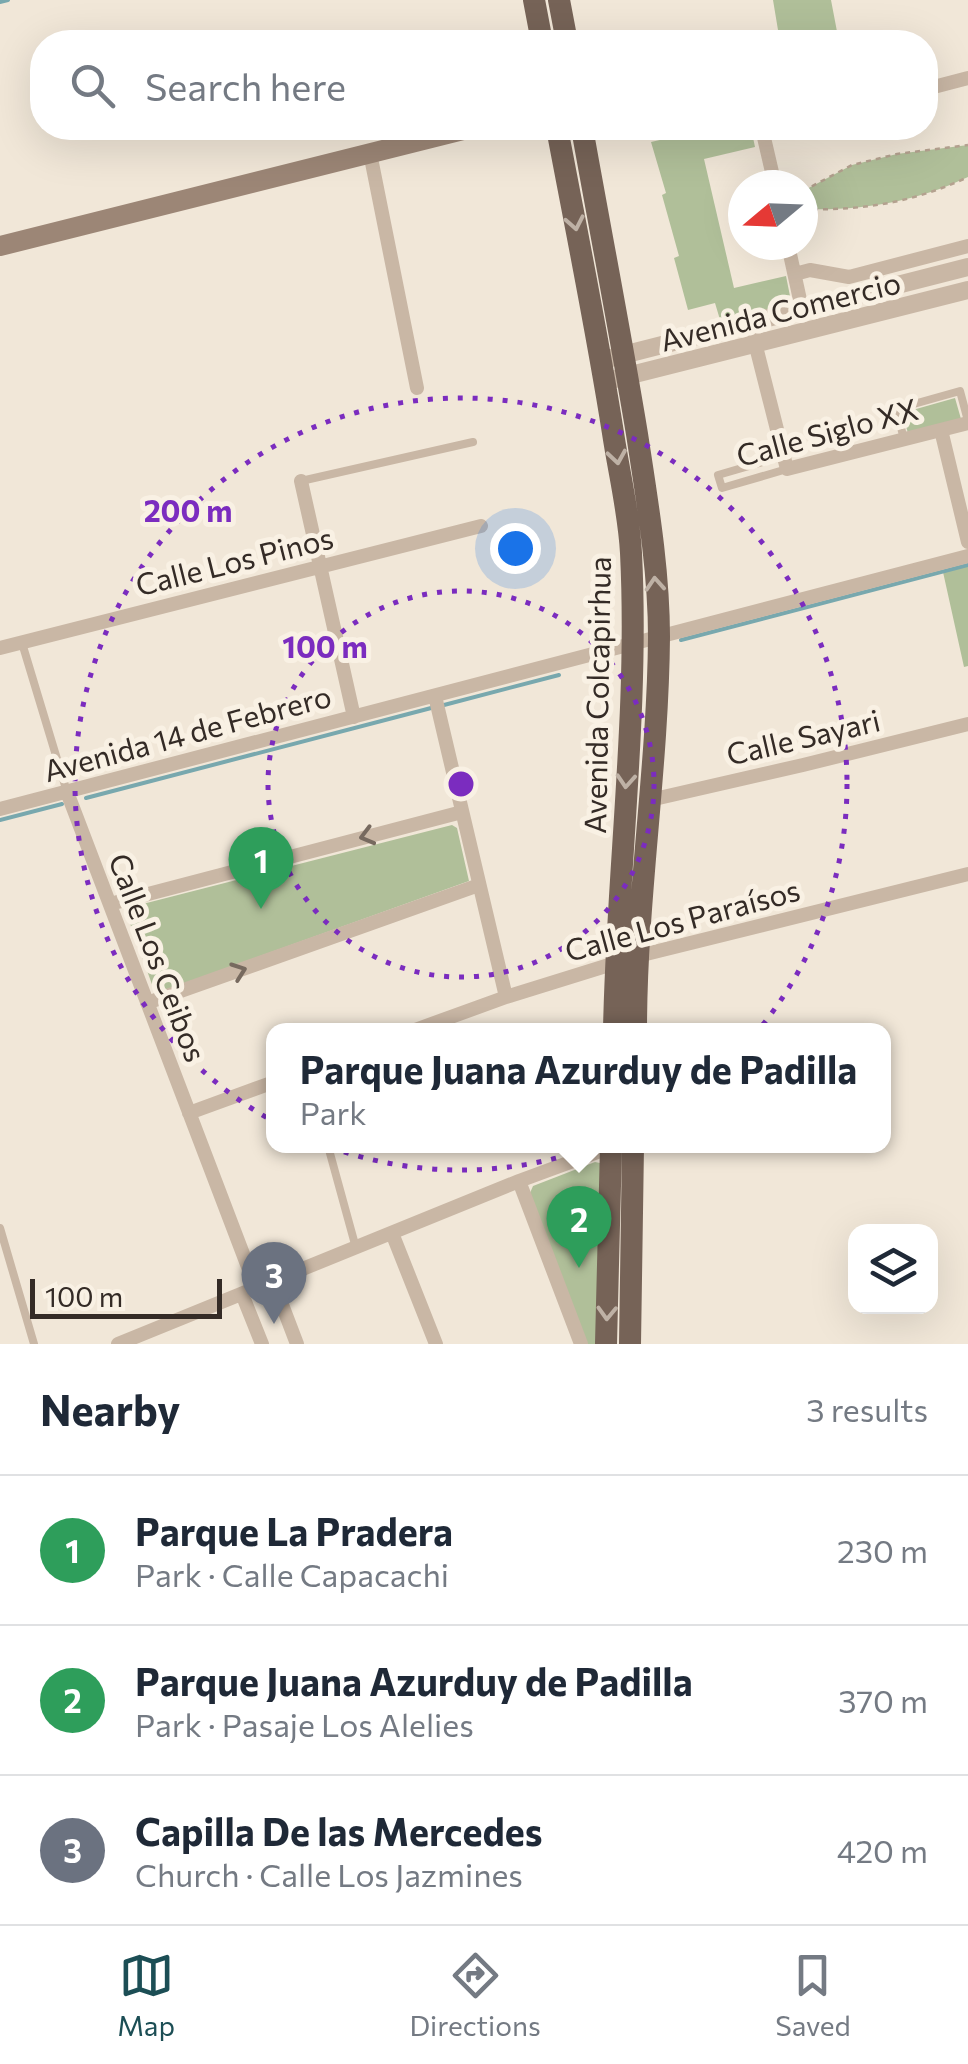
<!DOCTYPE html>
<meta charset="utf-8">
<style>
body{margin:0;font-family:Commissioner,sans-serif;background:#f2f2f3;color:#1f2937}
.controls{position:absolute;right:30px;bottom:30px;display:grid;overflow:hidden;border-radius:20px;box-shadow:0 10px 40px #0002}
.controls button{width:90px;height:90px;display:grid;place-items:center;padding:0;border:0;border-bottom:2px solid #e0e1e3;background:#fff;color:#1f2937;font:50px sans-serif}
.compass{position:absolute;left:728px;top:170px;width:90px;height:90px;border-radius:50%;background:#fff;box-shadow:0 10px 40px #0002;rotate:251deg}
.scale{position:absolute;left:30px;bottom:25px;width:192px;box-sizing:border-box;padding-left:10px;border:5px solid #342b26;border-top:0;font-size:28px;line-height:35px;white-space:nowrap;color:#342b26;-webkit-text-stroke:8px #f9f1e4;paint-order:stroke}
.you{position:absolute;left:515px;top:548px;width:35px;height:35px;margin:-25px;border:8px solid #fff;border-radius:50%;background:#1a73e8;box-shadow:0 0 0 15px #1a73e833}
.badge{display:grid;place-items:center;width:65px;height:65px;border-radius:50%;background:#1c4e55;color:#fff;font-size:32px;font-weight:700}
.pin{position:absolute;translate:-50% -82px;filter:drop-shadow(0 2px 5px #0008)}
.pin::after{content:'';position:absolute;top:52px;width:35px;height:30px;background:inherit;clip-path:polygon(0 0,100% 0,50% 100%)}
.popup{position:absolute;left:266px;top:1023px;width:625px;height:130px;box-sizing:border-box;display:grid;place-content:center;border-radius:20px;background:#fff;filter:drop-shadow(0 2px 8px #0005);font-size:32px;white-space:nowrap;color:#747a83}
.popup b{font-size:38px;color:#1f2937}
.popup::after{content:'';position:absolute;left:50%;top:100%;margin-left:-20px;border:20px solid transparent;border-top-color:#fff}
.list{margin:0;padding:0;list-style:none}
h2{display:flex;justify-content:space-between;align-items:center;height:130px;margin:0;padding:0 40px;font-size:42px}
h2 small{font-size:32px;font-weight:400;color:#747a83}
.list li{display:grid;grid-template-columns:65px 1fr auto;gap:30px;align-items:center;box-sizing:border-box;height:150px;padding:0 40px;border-top:2px solid #e0e1e3}
.list b{display:block;font-size:38px;white-space:nowrap}
.list p{margin:0;font-size:32px;white-space:nowrap;color:#747a83}
.list em{font-size:32px;font-style:normal;color:#747a83}
.icon{flex:none;width:55px;height:55px;fill:none;stroke:currentColor;stroke-width:2;stroke-linecap:round;stroke-linejoin:round}
.map{position:relative;flex:none;width:968px;height:1344px;overflow:hidden}
.search{position:absolute;background:#fff;box-shadow:0 10px 40px #0002;left:30px;right:30px;top:30px;height:110px;display:flex;align-items:center;gap:25px;box-sizing:border-box;padding:0 35px;border-radius:40px;color:#747a83;font-size:38px}
.sheet{height:580px;background:#fff}
nav{display:flex;justify-content:space-around;align-items:center;box-sizing:border-box;height:140px;border-top:2px solid #e0e1e3;background:#fff;font-size:28px;color:#747a83}
nav a{display:grid;justify-items:center;gap:5px}
nav .on{color:#1c4e55}
.map>svg:first-child{display:block}
.green{fill:#b0bf99}
.lines{fill:none;stroke-linecap:round;stroke-linejoin:round}
.stream{stroke:#78a8ae;stroke-width:4}
.path{stroke:#b4a18f;stroke-width:2.5;stroke-dasharray:5 5;stroke-linecap:butt}
.service{stroke:#c9b7a5;stroke-width:8}
.minor{stroke:#c9b7a5;stroke-width:14}
.tertiary{stroke:#c9b7a5;stroke-width:18}
.secondary{stroke:#9c8676;stroke-width:20}
.primary{stroke:#766357;stroke-width:22}
.oneway{stroke:#beb1a5}
.oneway2{stroke:#776a5f}
.ring{fill:none;stroke:#7b2cbf;stroke-width:5;stroke-dasharray:5 10}
.labels{text-anchor:middle;dominant-baseline:central;stroke-width:10;stroke-linejoin:round;paint-order:stroke}
.street-label{font-size:30px;fill:#342b26;stroke:#f9f1e4}
.centre{fill:#7b2cbf;stroke:#f9f1e4;stroke-width:5}
.ring-label{font-size:30px;text-anchor:middle;font-weight:bold;fill:#7b2cbf;stroke:#f9f1e4;stroke-width:10;stroke-linejoin:round;paint-order:stroke}
</style>
<div class="map">
<svg width="968" height="1344" viewBox="0 0 968 1344">
<rect width="100%" height="100%" fill="#f1e7d8"/>
<path class="green" d="M773,0H831L839,42H780Z
M712,128H751L755,147L704,159L734,288L786,276L790,296L786,307L721,323L715,303L688,310L674,258L679,256L662,195L666,193L651,142Z
M968,145V177C915,202 862,211 803,209V191L852,165L897,154Z
M955,398L961,419L908,433L902,413Z
M968,565V666L964,667L943,572Z
M452,825L457,828L469,881L160,992L154,990L127,915L131,907Z
M595,1162L600,1163L599,1344H586L530,1193L533,1186Z"/>
<g class="lines">
<path class="stream" d="M0,2L8,0
M681,640L968,565
M444,705L559,675
M86,798L435,707
M0,820L62,804"/>
<path class="path" d="M803,191L852,165L897,154L968,145
M803,209C862,211 915,202 968,177"/>
<path class="service" d="M904,439L896,409L960,391L968,421
M783,456L718,475L722,488L787,469
M301,481L473,442
M22,643L67,792
M328,1146L356,1248
M0,1228L34,1344"/>
<path class="minor" d="M926,89L968,78
M766,128L762,129L775,185
M370,153L417,388
M788,245L802,309
M795,274L810,270L849,277L968,246
M750,323L787,469L968,423
M941,430L968,542
M301,481L354,717
M0,648L481,526
M435,696L506,997
M67,792L256,1288
M650,800L803,765L968,724
M0,809L968,556
M110,904L462,812
M147,1003L479,885
M415,1030L506,997L638,956L968,874
M189,1113L274,1082
M519,1181L581,1344
M392,1233L436,1344
M273,1281L297,1344
M242,1294L262,1344
M118,1344L519,1181L614,1146"/>
<path class="tertiary" d="M611,358L968,267
M615,379L968,290"/>
<path class="secondary" d="M0,246L471,128"/>
<path class="primary" d="M534,0L542,42
M559,0L567,42
M557,128C576,229 597,331 613,433C619,473 629,513 631,553C639,713 617,871 614,1030
M582,128C600,229 620,331 637,434C647,500 659,569 659,637C658,768 636,899 636,1030
M606,1344L611,1146
M630,1344L633,1146"/>
</g>
<defs><path id="oneway-chevron" d="M-2-3.5L2.5 0L-2 3.5" fill="none" stroke-width="1.6" stroke-linecap="round" stroke-linejoin="round" transform="scale(2.5)"/></defs>
<g class="oneway">
<use href="#oneway-chevron" transform="translate(575 223) rotate(79)"/>
<use href="#oneway-chevron" transform="translate(617 457) rotate(81)"/>
<use href="#oneway-chevron" transform="translate(655 584) rotate(-94)"/>
<use href="#oneway-chevron" transform="translate(626 781) rotate(94)"/>
<use href="#oneway-chevron" transform="translate(607 1313) rotate(92)"/>
</g>
<g class="oneway2">
<use href="#oneway-chevron" transform="translate(367 836) rotate(165)"/>
<use href="#oneway-chevron" transform="translate(239 971) rotate(-20)"/>
</g>
<g class="ring">
<circle cx="461" cy="784" r="193"/>
<circle cx="461" cy="784" r="386"/>
</g>
<g class="labels">
<g class="street-label">
<text transform="translate(780 310) rotate(-14)">Avenida Comercio</text>
<text transform="translate(827 431) rotate(-15)">Calle Siglo XX</text>
<text transform="translate(234 560) rotate(-14)">Calle Los Pinos</text>
<text transform="translate(596 695) rotate(-89)">Avenida Colcapirhua</text>
<text transform="translate(187 732) rotate(-15)">Avenida 14 de Febrero</text>
<text transform="translate(803 736) rotate(-13)">Calle Sayari</text>
<text transform="translate(682 919) rotate(-15)">Calle Los Paraísos</text>
<text transform="translate(159 957) rotate(69)">Calle Los Ceibos</text>
</g>
</g>
<circle cx="461" cy="784" r="15" class="centre"/>
<g class="ring-label">
<text x="188" y="522">200 m</text>
<text x="325" y="658">100 m</text>
</g>
</svg>
<div class="controls">
<button><svg class="icon" aria-label="layers" viewBox="0 0 24 24"><path d="M12 4l9 5-9 5-9-5zM3 14l9 5 9-5"/></svg></button>
</div>
<svg class="compass" viewBox="-18 -18 36 36"><path d="M0-13l5 13h-10z" fill="#e53935"/><path d="M0 13l5-13h-10z" fill="#747a83"/></svg>
<div class="scale">100 m</div>
<div class="you"></div>
<div class="pin badge" style="left:261px;top:909px;background:#2e9e5b">1</div>
<div class="pin badge" style="left:579px;top:1268px;background:#2e9e5b">2</div>
<div class="popup"><b>Parque Juana Azurduy de Padilla</b>Park</div>
<div class="pin badge" style="left:274px;top:1324px;background:#6b7280">3</div>
<div class="search"><svg class="icon" aria-label="search" viewBox="0 0 24 24"><circle cx="10" cy="10" r="6"/><path d="M15 15l6 6"/></svg>Search here</div>
</div>
<section class="sheet">
<h2>Nearby<small>3 results</small></h2>
<ul class="list">
<li><span class="badge" style="background:#2e9e5b">1</span><div><b>Parque La Pradera</b><p>Park · Calle Capacachi</p></div><em>230 m</em></li>
<li><span class="badge" style="background:#2e9e5b">2</span><div><b>Parque Juana Azurduy de Padilla</b><p>Park · Pasaje Los Alelies</p></div><em>370 m</em></li>
<li><span class="badge" style="background:#6b7280">3</span><div><b>Capilla De las Mercedes</b><p>Church · Calle Los Jazmines</p></div><em>420 m</em></li>
</ul>
</section>
<nav>
<a class="on"><svg class="icon" aria-label="map" viewBox="0 0 24 24"><path d="M3 6l6-2 6 2 6-2v14l-6 2-6-2-6 2zM9 4v14M15 6v14"/></svg>Map</a>
<a><svg class="icon" aria-label="directions" viewBox="0 0 24 24"><path d="M12 3l9 9-9 9-9-9zM9 14v-3h6M13 9l2 2-2 2"/></svg>Directions</a>
<a><svg class="icon" aria-label="saved" viewBox="0 0 24 24"><path d="M7 4h10v16l-5-4-5 4z"/></svg>Saved</a>
</nav>
